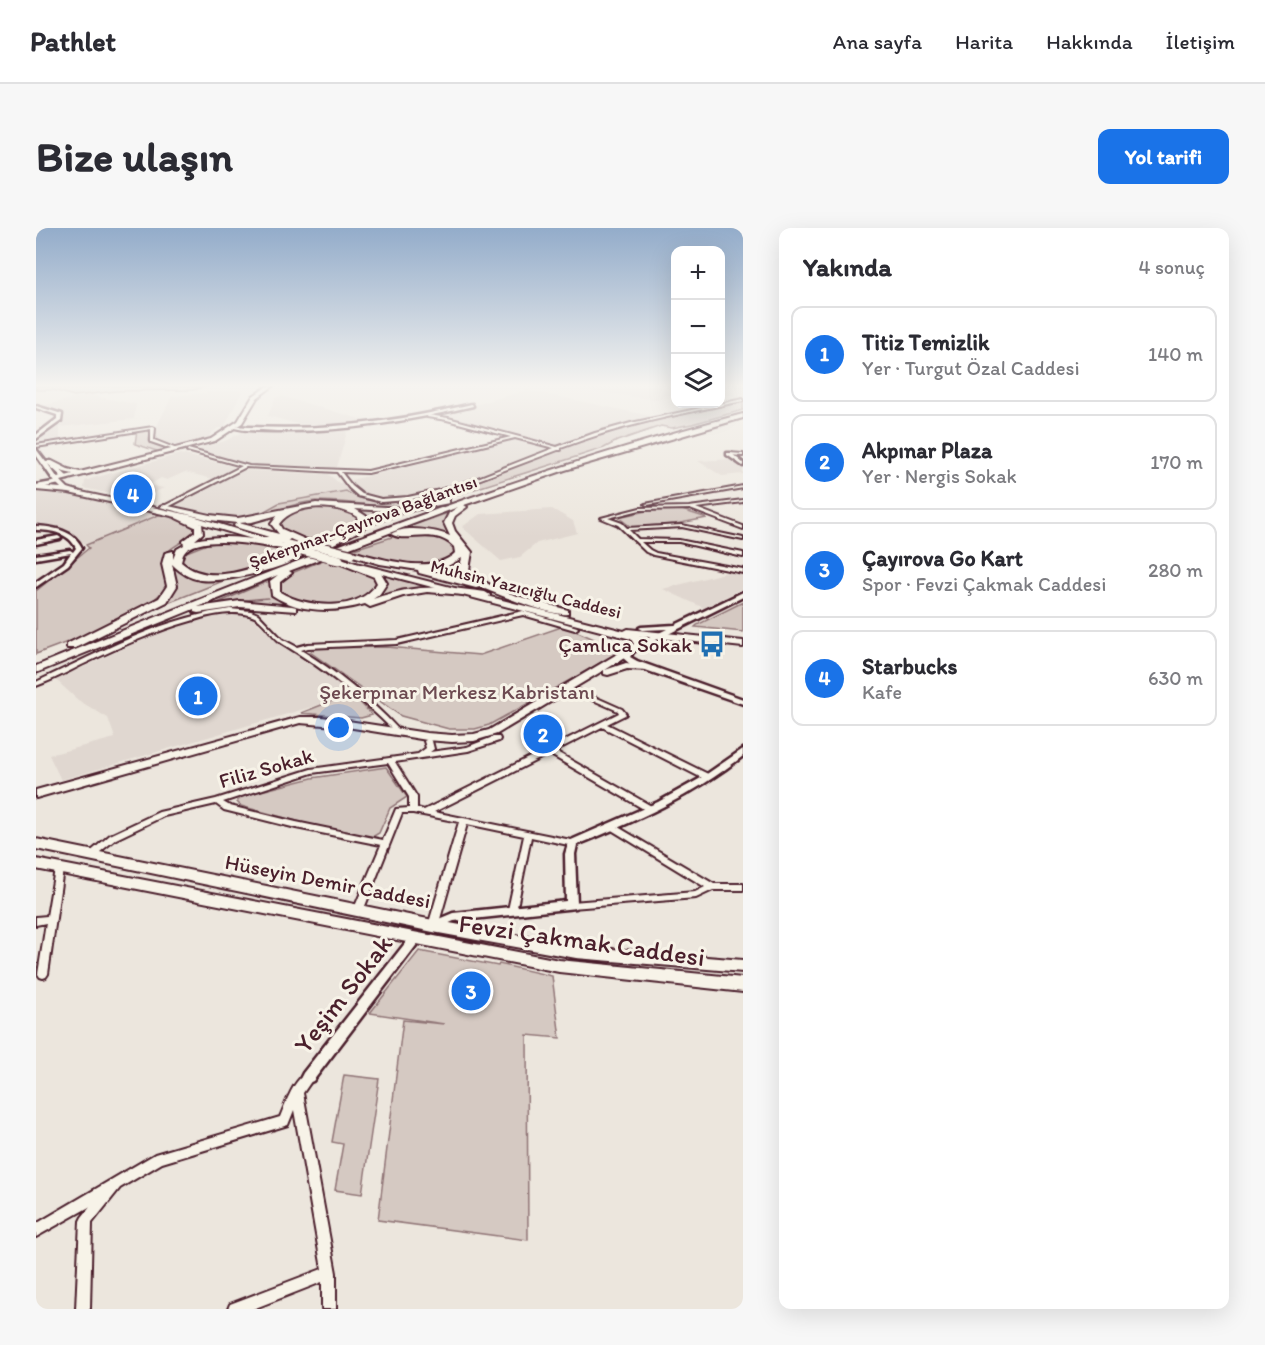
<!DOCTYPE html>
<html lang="tr">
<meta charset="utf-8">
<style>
body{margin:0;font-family:Itim,sans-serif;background:#f7f7f7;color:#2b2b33}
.controls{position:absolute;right:18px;top:18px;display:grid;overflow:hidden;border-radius:12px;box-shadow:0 6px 24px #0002}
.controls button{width:54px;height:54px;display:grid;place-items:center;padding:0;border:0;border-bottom:2px solid #e1e1e2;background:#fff;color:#2b2b33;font:30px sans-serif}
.you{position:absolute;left:303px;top:500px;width:21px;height:21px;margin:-15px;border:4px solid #fff;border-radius:50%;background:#1a73e8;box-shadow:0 0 0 9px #1a73e833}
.badge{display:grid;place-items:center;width:39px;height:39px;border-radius:50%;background:#1a73e8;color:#fff;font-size:20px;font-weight:700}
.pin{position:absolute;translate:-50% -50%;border:3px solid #fff;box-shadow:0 2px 6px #0006}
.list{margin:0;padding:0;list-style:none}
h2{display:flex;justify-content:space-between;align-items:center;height:78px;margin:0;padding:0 24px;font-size:26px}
h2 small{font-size:20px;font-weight:400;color:#7c7c81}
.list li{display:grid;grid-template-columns:39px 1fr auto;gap:18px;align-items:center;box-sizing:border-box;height:96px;margin:0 12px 12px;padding:0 12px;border:2px solid #e1e1e2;border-radius:12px}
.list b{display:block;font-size:22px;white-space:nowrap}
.list p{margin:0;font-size:20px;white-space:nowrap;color:#7c7c81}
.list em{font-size:20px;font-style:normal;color:#7c7c81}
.icon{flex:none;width:33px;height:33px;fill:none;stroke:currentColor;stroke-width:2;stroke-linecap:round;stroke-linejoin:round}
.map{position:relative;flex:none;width:707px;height:1081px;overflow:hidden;border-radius:12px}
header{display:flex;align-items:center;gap:36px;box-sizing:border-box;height:84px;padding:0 30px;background:#fff;border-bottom:2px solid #e1e1e2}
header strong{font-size:28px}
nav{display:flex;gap:33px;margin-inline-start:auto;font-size:21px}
.intro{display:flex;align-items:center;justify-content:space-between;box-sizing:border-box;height:144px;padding:0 36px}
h1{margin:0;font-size:42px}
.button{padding:15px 27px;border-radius:12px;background:#1a73e8;color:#fff;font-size:21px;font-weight:700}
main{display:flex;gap:36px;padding:0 36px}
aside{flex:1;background:#fff;border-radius:12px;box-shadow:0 6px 24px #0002}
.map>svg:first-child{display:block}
.built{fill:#e0d7d0}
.green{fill:#d5c9c2;stroke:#907476;stroke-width:1.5}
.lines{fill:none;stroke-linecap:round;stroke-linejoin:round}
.stream{stroke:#896c6f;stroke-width:1.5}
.minor-casing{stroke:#4a1f2b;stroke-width:4}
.tertiary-casing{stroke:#4a1f2b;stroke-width:5}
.secondary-casing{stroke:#4a1f2b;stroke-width:5}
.primary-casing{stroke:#4a1f2b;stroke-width:4}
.motorway-casing{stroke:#4a1f2b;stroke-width:4}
.minor{fill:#f7f3e8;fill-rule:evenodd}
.tertiary{fill:#f7f3e8;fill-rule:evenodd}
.secondary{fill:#f7f3e8;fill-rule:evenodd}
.primary{fill:#f7f3e8;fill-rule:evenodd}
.motorway{fill:#f7f3e8;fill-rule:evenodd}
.primary-bridge-far1-casing{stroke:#4a1f2b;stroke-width:10;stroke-linecap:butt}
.primary-bridge-casing{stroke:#4a1f2b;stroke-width:13;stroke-linecap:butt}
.motorway-bridge-casing{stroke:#4a1f2b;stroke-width:11;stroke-linecap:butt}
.primary-bridge-far1{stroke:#f7f3e8;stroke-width:8}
.primary-bridge{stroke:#f7f3e8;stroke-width:9}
.motorway-bridge{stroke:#f7f3e8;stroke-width:8}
.labels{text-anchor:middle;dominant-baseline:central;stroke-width:6;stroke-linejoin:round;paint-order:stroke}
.far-street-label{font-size:18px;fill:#4a1f2b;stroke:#f7f3e8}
.poi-label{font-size:21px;fill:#4a1f2b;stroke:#f7f3e8;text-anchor:end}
.park-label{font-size:21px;fill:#6d4a51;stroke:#f7f3e8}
.street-label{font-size:21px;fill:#4a1f2b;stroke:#f7f3e8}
.near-street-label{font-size:26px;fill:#4a1f2b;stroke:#f7f3e8}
</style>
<header>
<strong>Pathlet</strong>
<nav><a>Ana sayfa</a><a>Harita</a><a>Hakkında</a><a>İletişim</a></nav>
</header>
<div class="intro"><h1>Bize ulaşın</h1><a class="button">Yol tarifi</a></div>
<main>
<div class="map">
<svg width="707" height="1081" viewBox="0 0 707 1081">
<rect width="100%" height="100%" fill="#ece6dd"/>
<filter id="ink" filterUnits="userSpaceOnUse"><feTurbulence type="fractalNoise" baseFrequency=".0167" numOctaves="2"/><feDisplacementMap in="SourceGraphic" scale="12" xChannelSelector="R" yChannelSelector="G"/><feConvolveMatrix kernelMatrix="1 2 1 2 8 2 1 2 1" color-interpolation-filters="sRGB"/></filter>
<g filter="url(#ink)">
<path class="built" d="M519,158H639V168L621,172Z
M198,162L206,163L188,200H182L173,207L176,209L153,217H129L118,213L119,202L136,168Z
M491,162L619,189L558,204L525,219L404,187Z
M52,167L100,176L98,191L24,199V214L2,217L8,206L27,191L26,184L6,178Z
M245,168L338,195L263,199L265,197L232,188L239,170Z
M210,202H303L311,204L301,239L291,241L216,238L165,225L164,220L189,213Z
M478,212L523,223L391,269L377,272L329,273L310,263L244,275L218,289L199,291L137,277L208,242L292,246L303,255Z
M144,226L196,238L198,241L177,251L149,244L131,252L125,250L113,257L128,260L102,272L48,260L49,253L58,250Z
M695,231L707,240V246L686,248L662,233Z
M0,262L24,264L123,286L52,317L17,299H0Z
M516,281L537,293L541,305L501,315L484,329L465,333L426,299L444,286Z
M696,343L707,347V360L668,380L627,361Z
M202,386L214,388L244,415L263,421L320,466L25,552L13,527L79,510L72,490L42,472L20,452L127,402L178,387Z"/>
<path class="green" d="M0,158H171L157,162L80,163L38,168L17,162H0Z
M707,173V182L656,196L636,200L625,198L581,213L568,220L385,278C349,282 315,272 279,273C250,275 228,291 199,291L218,289L243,275L310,263C362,302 508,222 565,206C612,193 660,184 707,173Z
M109,201L114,204L113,213L133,221L124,224L99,216L101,202Z
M280,279H300L320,286L322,294L315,302L285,316C270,312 248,311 243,295L254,285Z
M322,281L374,283L328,300L331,290Z
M615,282H646L671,290L639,296L595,299L582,289Z
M412,285L408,296L417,310L377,303L358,304Z
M125,286L153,294L161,303C152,314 127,319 126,335C126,343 132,350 131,358C111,388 35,412 0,426V363L53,320L50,317Z
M396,307L410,312L419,319V329C383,343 350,332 315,322L359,308Z
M176,314H212L258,326C233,334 163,364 145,333L148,325Z
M287,332L337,347L342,358C315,385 275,380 243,366L242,358L256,345Z
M137,337C153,354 175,350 197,349L124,378C140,365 143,357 137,337Z
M339,343L401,358L366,361L330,375L348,360L349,356Z
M241,349L233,357C235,375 255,373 264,380L216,375L161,380Z
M707,374V404L659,399L661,397Z
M528,398L586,423L453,497L439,501H413L365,488L274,424L280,420L351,419L444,427Z
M306,469L320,470L336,487L325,490L265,485Z
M350,539L371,569L354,580L343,605L331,612L205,578L201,574L206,568L276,550Z
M383,723L462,738L463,736L516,748L524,810L491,807L492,1012L342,992L367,792L408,796L334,785Z
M308,847L343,851L326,966L299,962L307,916L296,914Z"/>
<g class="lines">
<path class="stream" d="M184,374L232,370
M179,376L235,352"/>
<g class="minor-casing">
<path id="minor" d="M707,171V173C645,186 584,197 525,220V222H522L442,252L407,264L372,272L345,274L322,268L313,260L301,244L210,239L130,280L126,279L206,238L151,223L152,221L213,238L332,243L475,209L411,192L391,189L392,187L412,190L521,219L559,205L595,195ZM479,210L518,220L439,251L404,262L372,269L345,271L326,266L316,258L305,244L332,245Z
M117,199L119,200L118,212L141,221V223L115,214V201L0,219V217Z
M693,225L707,226V228L692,227Z
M707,258V260L611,277L609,276Z
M707,272V274L660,280L707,298V301L654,281L604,282L572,290L586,295L591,300L646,297L707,310V312L646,299L593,302L602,311L643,312L707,325V329L643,314H605L614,322L620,325L707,341V345L617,327L610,324L582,297L565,290L604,280L653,279Z
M194,381L215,383L222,386L246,411L261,419L272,416L361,412L487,383L541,399L542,400L539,402L487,387L361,416L272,420L265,422C301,444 333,470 362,501L364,502L362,503H358C324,469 288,441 247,416C235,409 228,390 213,387C195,382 173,387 155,393C119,403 84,419 50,435C33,443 17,452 0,458V454C54,429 109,399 167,386C176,383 185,383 194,381Z
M541,461L586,481L590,486L589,487L571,496L674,547L675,549L671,551H668L566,499L519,523L617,579L618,581L617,583H611L513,526L398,584L540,613L541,615L540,617L537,618L495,609L480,684L477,685L474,684L472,682L488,608L431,596L402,698L400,701L397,702L394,701L392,698L423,594L377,585H366L327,683L325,685L322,687L319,685L317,683L345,617L260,600L188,582L180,576L128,588L80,611L59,628H53L52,626L74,607L123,584L180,571L275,541L382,526L390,520L388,513L392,511L396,513L398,521L394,524L431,519L457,509H463L464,511L463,513L432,523L359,534L381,569V580L388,582L508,522L509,520H513L583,485L582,483L539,464L538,463L539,462ZM352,535L373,569V580L360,581L347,612L260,594L194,578L187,574L276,545Z
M577,596L678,656H707V662H677L660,670L536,680L533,679L531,677L533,675L536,674L659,664L669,659L574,601L573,599L574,597Z
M23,638L26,639L27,641L12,746L10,749L7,750L4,749L2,746L10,695L0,697V689L11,688L19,641L20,639Z
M272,844L276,845L278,849L267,865L300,1045V1081H286V1054L217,1081H192L194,1076L286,1041L258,882L252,897L126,935L84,960L56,995L54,1081H40L44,993L46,989L55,978L0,1009V996L119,926L244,889C251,873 257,852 272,844Z"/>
</g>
<g class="tertiary-casing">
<path id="tertiary" d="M436,176L437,178C373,193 308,204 241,203C227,202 209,204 196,199L198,198C281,204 356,195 436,176Z
M691,225H695L707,235V238L691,227Z
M22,253L24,254V256L0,261V257Z
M0,298C17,299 38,302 46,320L32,337L0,359V354L28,335L35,325L0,331V327L34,322L37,324L40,320C33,305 15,302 0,302Z
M22,308L25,310L24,311L0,316V312Z
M707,364V369L598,423L594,429L601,433L707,471V476L595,437L586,429L592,420L631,401L607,402L603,400L605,399L639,397Z
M707,521V528C657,568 600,593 541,617L539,626L541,677L540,680L418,693L397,702L393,701L391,698L393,695L417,685L530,673L529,626L533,613L622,574L665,550Z
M378,707L382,709L384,712L382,715L277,853L272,855L267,853L265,849L267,845L374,709Z"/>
</g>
<g class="secondary-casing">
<path id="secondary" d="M0,178L26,186L25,193L0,211V207L21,191V187L0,180Z
M0,221L10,234L15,233L32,249V251H28L12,236L23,252L18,253L0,227Z"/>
</g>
<g class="primary-casing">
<path id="primary" d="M232,158H237L221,170L206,195L179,213L25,253L32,260L45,264L154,287L229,310L233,308L267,316V320L243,315V318H240L149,291L33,265L0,262V258L25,260L18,253V251L37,246L28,244L12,235V233H16L32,241L44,244L175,211L202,193L217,168Z
M304,331L588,403L592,401L707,413V419L603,408L608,417L606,419L569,442L590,435L612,438V442L591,441L572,447L568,446V442L461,506L438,513L416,514L391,512L311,499L264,495L0,570V562L264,489H286L391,505L416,507L438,506L453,502L598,416L595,411L304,335Z
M0,611L397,692L540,718L707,732V744L540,730L397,704L0,621Z
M0,631L523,732L707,750V764L523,744L0,641Z"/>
</g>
<g class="motorway-casing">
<path id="motorway" d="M707,186V190L529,242L428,277L431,279L419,288L416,295L419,303L436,324L433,342C457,366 500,372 532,382V386C515,388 461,366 444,359L440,360L383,345L382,342L344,336L310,326L315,323C344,330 396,348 419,325L418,319C398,298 370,316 355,306C369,297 399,302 414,308L408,295L413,285L422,279L253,343L256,345L244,354V364C270,380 323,385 341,355L338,349L300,334V330L303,329L345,345L351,355L343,367L337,371C378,356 407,358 449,364L454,367L453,369L391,364L367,368L334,379L329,376C298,385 263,385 236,367L234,353L242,347L162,379L204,373L256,378L260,379V383L204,379L162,385L158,384V381L0,445V438C232,343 464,249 707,186ZM426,330L423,342L433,352L393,342L410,339Z
M410,271H413V275L367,284L319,281L330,288L327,301L282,324L278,321L279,319L320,298L322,289C300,276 260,274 243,296L246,301L273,313L274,315L270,318L254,311L250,314L199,299L198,297L201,295L174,292L124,279L128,277L174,287L202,290L280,275L367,280ZM242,287L235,296L243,306L203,295L216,294Z
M140,286H146L166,296L167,305L159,312C191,305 224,312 256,317L260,320L256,323C233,319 163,304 148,325C146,328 146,331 145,334C176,362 226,335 261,325L266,328C248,341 186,355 164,352C152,350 144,344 136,336L141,358L131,374L39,420H31V416L123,370L131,358L126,336L129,325L137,323V331L141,321L148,317L147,313L159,304V299L140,290Z"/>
</g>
<use href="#minor" class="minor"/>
<use href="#tertiary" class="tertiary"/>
<use href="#secondary" class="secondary"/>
<use href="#primary" class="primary"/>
<use href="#motorway" class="motorway"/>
<g class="primary-bridge-far1-casing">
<path id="primary-bridge-far1" d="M256,320L300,331"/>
</g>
<g class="primary-bridge-casing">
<path id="primary-bridge" d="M294,330L303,332"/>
</g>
<g class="motorway-bridge-casing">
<path id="motorway-bridge" d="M270,315L315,326"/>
</g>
<use href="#primary-bridge-far1" class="primary-bridge-far1"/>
<use href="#primary-bridge" class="primary-bridge"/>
<use href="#motorway-bridge" class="motorway-bridge"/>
</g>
</g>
<linearGradient id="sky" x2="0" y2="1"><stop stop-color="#93acca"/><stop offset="0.51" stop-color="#f6f4f0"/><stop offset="1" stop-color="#f6f4f0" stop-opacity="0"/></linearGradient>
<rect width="707" height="309" fill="url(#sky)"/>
<defs>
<g id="bus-bare" transform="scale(2.07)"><path d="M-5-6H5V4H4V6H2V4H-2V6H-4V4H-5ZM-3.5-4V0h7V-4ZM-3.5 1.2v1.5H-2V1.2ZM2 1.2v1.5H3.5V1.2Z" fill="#1f6fb2" stroke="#f7f3e8" stroke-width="2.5" paint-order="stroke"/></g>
</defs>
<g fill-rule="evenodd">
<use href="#bus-bare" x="676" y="416"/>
</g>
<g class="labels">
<g class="far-street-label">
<text transform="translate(327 294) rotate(-20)">Şekerpınar-Çayırova Bağlantısı</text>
<text transform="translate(490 361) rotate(14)">Muhsin Yazıcığlu Caddesi</text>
</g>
<g class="poi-label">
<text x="656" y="416">Çamlıca Sokak</text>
</g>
<g class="park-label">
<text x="421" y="463">Şekerpınar Merkesz Kabristanı</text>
</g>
<g class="street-label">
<text transform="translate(230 540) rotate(-16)">Filiz Sokak</text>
<text transform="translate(292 653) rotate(11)">Hüseyin Demir Caddesi</text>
</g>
<g class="near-street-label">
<text transform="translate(546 712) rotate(8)">Fevzi Çakmak Caddesi</text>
<text transform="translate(307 766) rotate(-52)">Yeşim Sokak</text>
</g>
</g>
</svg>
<div class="controls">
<button>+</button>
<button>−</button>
<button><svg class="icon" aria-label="layers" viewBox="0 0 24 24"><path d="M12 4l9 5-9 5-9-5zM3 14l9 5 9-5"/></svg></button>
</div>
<div class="you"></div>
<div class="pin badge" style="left:162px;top:468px">1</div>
<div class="pin badge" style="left:507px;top:506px">2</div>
<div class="pin badge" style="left:435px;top:763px">3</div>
<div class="pin badge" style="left:97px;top:266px">4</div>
</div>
<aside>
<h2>Yakında<small>4 sonuç</small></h2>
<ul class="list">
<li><span class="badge">1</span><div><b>Titiz Temizlik</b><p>Yer · Turgut Özal Caddesi</p></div><em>140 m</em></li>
<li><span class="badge">2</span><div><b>Akpınar Plaza</b><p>Yer · Nergis Sokak</p></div><em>170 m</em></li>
<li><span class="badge">3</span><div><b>Çayırova Go Kart</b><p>Spor · Fevzi Çakmak Caddesi</p></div><em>280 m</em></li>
<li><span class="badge">4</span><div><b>Starbucks</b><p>Kafe</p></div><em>630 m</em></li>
</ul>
</aside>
</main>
